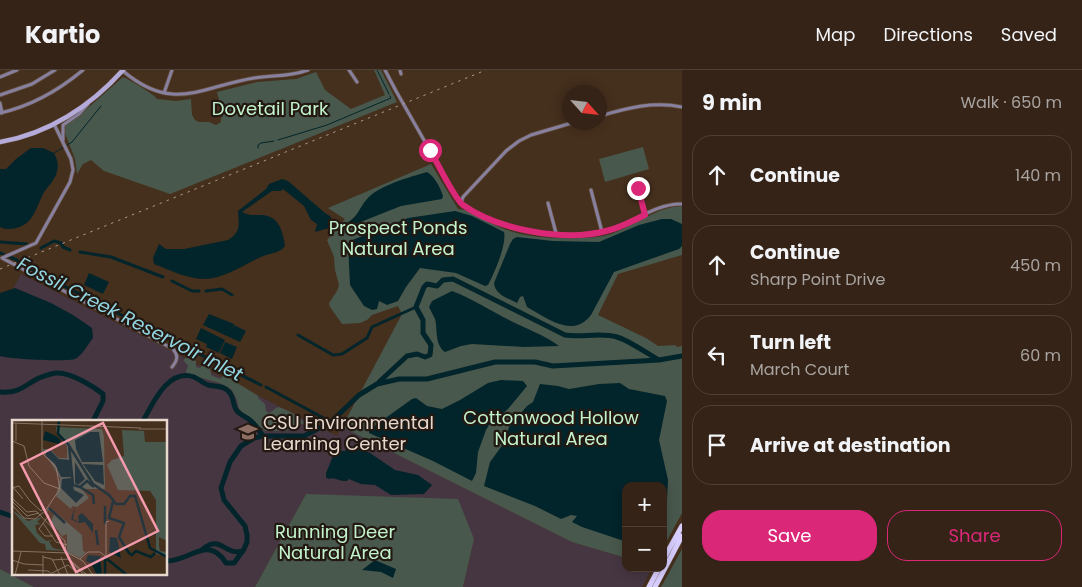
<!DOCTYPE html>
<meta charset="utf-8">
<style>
body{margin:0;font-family:Poppins,sans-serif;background:#3c2b1f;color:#f1f3f6}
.controls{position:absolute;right:15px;bottom:15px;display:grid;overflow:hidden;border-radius:10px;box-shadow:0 2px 12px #0003}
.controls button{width:45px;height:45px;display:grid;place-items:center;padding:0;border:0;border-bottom:1px solid #4e4035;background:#342316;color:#f1f3f6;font:25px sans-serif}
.compass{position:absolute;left:562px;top:15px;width:45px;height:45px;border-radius:50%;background:#342316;box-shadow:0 2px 12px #0003;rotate:117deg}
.stop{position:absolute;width:15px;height:15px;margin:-11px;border:4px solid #db2777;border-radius:50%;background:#fff}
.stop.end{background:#db2777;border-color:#fff;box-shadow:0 1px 5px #0008}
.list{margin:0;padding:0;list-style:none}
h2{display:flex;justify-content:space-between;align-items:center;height:65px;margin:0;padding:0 20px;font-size:21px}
h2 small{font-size:16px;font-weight:400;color:#a9a4a1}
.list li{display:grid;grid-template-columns:32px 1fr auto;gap:15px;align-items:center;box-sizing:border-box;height:80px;margin:0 10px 10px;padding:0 10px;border:1px solid #4e4035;border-radius:20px}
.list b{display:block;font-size:19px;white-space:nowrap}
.list p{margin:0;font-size:16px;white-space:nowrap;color:#a9a4a1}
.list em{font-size:16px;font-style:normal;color:#a9a4a1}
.actions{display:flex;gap:10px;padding:15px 20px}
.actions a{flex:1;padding:11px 0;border:1px solid #db2777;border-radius:20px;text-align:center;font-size:18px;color:#db2777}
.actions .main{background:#db2777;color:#fff}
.icon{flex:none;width:28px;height:28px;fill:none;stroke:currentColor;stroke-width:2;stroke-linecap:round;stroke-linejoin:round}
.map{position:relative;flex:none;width:682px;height:517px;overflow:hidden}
header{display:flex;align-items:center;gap:30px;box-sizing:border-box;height:70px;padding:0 25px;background:#342316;border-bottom:1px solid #4e4035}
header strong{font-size:24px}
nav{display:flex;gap:28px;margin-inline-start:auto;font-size:18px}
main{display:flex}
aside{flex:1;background:#342316}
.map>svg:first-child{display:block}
.education{fill:#463642;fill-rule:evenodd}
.green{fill:#49584c}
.water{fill:#02252b}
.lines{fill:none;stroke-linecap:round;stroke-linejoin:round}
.stream{stroke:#02252b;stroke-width:1}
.canal{stroke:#02252b;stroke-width:3}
.river{stroke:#02252b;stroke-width:5}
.minor-casing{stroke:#624d3d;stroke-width:4.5}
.secondary-casing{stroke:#624d3d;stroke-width:5.5}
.primary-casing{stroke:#624d3d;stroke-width:6}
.minor{stroke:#87809e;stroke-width:3}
.secondary{stroke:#b5abda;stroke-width:4.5}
.primary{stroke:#d8ceff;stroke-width:5}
.rail{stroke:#ac9b8d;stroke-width:1;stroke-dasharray:2.5 5;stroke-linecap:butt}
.route{stroke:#db2777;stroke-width:6}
.labels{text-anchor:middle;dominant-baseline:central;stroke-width:4.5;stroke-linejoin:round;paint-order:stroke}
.park-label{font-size:18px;fill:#c3f3cd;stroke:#231912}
.poi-label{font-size:18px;fill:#e6d8cd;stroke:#231912;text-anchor:start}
.water-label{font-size:19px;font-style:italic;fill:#92d6e3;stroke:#231912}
.inset-river{fill:none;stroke:#02252b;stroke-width:2.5}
.inset-road{fill:none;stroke:#857363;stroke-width:1}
.view{fill:#f39aac;fill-opacity:0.15;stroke:#f39aac;stroke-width:2.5}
.inset-edge{fill:none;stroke:#e6d8cd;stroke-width:2.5}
</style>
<header>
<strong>Kartio</strong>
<nav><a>Map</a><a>Directions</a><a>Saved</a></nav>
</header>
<main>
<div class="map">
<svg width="682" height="517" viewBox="0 0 682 517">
<rect width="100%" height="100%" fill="#452f1d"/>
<path class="education" d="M21,204L337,366L342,357L572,472L626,488V498H652L642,517H463L474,469L306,424L255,517H34L0,499V243ZM14,351H166V503H14Z"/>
<path class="green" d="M374,0H381L397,32L170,124L104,101L91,90L83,94L77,104L75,89L63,58L65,55L81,44L123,7C130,10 154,24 157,29L176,31L191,29L192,45L195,50L199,52H209L216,55L221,52V48L223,46L217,22L257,12L296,9L316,2L325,20L351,39L385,25Z
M643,77L649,99L605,112L599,89Z
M431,94L458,139L465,140C480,147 496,157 513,162C535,169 590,171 611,164C635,155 657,137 682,136V185L618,204L598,245L646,268L658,276L676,275V277L682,276V443L663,478V416H626V488L572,472L342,357L402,244L398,236L372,245L367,250L360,253L342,254L330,237L329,233L337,221L339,215L335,200L334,187L327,170L345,149L328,138Z
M187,287L196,291V297L200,298L202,296L206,295L210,298L211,305L220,309L224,305L257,325L259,329L265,334L266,341L269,343L278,337C288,340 298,345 305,353L286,361H265L239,339L237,330L232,320L220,313L187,304L186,301L188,296L184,291V289Z
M306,424L458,429L474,469L463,517H255Z
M682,479V517H661Z
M0,499L34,517H0Z"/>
<path class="water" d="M31,78H43L54,83C57,89 59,94 57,101C56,109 47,117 43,124C35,141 32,157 11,159C6,159 4,159 0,157V99H6L16,89Z
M427,102C435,107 440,117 443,126L442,129L401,136L343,159L344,154C358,149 359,137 368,128C380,115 410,107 427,102Z
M282,109L288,111L325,143L330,146L333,152L329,158L315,162L317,154L311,150L304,136L283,119L281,121H272L242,142C249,146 254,145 261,145C279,145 283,162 285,176C279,184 269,183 261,187C243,195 223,210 202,209C186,208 169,200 154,194L153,188L159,174L166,179H184L228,170C241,162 239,155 238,141L266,119L269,114Z
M455,141L472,146L504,162C507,174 494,204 488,215L485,216L456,203L420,198L406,217L398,231L387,235L379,231L377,239L372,240L364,236L350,215L348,174L350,171L408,148Z
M662,149H671L682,154V176L679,179L614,202L591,245C573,269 547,248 527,237L523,226L520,227L517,233C508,228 495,225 494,213L510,174L513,169L517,167L553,171L599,172L639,155Z
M89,203L109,212L103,224L84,215Z
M15,218L51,233L73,245L92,258L93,268C88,274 82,286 75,289C68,292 8,289 0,286V223Z
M452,221C473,229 491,241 511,251C527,259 544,265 559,276L524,277L472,274L461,276L445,282C434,274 438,259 435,249C433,245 431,241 429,237L432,231Z
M209,244L234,254L231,261L234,255L246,261L240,272L203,255Z
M201,258L225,270L219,283L206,277L207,274L196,269Z
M225,272L237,277L232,289L220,283Z
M501,310L523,311L527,316L508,339L489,355L486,360L478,382L476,403L472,411L433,391L369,363V360L412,329L416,328L427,336L442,339L460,330L488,313Z
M620,313L629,319L665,326L667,331L659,370L668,410L667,430L663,445V416H626V471H624L582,457L572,452L577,446L571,445L561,449L535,436L484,416L490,392L504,373L509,357L527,336L533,332L540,314L558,316L569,319L599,314Z
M356,377L370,383L395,400L418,405L432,415L424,424L391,425L375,415L361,414L349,409L347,411C340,412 334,406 328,409L326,407V403L335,381H345L346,379Z
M375,490L396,499L393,508L381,502L362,500Z"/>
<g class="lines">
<path class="stream" d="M377,0L389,24
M278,70L327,55L391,28L390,26
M258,78V75L261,73L274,71
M54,83L72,72L101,36"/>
<path class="canal" d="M0,172L27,174
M41,178L54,171L61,173L63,177L70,180
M80,182L111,187L163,207
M0,183L17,190L20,194L261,315
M172,211L192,221H199
M206,221L222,219L232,225
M298,265L333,285L342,284L367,268L372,257L416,237
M266,317L331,352"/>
<path class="river" d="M379,312L407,286L417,284L425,287L430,285L431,275L423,263V250L416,237L424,217L427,214L437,216L443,210L453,209L565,265C581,268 600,262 617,267C628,270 648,284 659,290
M0,322C19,324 23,316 39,308C44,306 52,303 58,303C71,303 93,316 103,324V331L93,351
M143,351C153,333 168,298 194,307C199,309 202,313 208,315C215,317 224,315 229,322C235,328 232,337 238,342C242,346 247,347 251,351C256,355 259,361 263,366
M0,442L14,447
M203,479C221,464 224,486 243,481
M166,491C189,492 208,464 226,493H234L244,479L247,472V465L245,456L224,430L221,418L230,392L241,376L254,368L263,366H304L331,352L359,325L377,314L399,309H427L495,292H535L553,296L659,290L682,286"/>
<g class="minor-casing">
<path id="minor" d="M349,0L357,12
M385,0L396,21L457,128L461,131
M400,0L401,4
M123,1C173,43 200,17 254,8C273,5 290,7 308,0
M0,7L17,0
M164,23L172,0
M0,25L32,14L55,0
M0,33L2,43
M0,43C31,36 59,20 83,0
M600,46C627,38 653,31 682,37
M575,52L531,65L519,71L506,81L463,127L461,133C473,143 500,155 516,159C540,165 587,169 611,160C634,152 657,133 682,134
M54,54L71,89L73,100L70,112L36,173L2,188L173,279C179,286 177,291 172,297
M63,70V55L79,44L88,34
M640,114L638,118L645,145
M591,120L602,162
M548,133L556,163"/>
</g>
<g class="secondary-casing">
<path id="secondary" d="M0,72C48,64 91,36 123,0"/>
</g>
<g class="primary-casing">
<path id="primary" d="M663,490L682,456
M649,517L659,498
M655,517L682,466"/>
</g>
<use href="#minor" class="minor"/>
<use href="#secondary" class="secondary"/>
<use href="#primary" class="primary"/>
<path class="rail" d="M0,199L486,0"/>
</g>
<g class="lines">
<path class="route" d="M430,80C437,92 454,128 463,135C498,160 565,172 606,161C620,158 632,151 645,145L638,118"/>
</g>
<defs>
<g id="university-bare" transform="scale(1.5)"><path d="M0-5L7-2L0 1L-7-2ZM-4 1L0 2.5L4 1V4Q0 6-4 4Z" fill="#8d6e63" stroke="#231912" stroke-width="2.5" paint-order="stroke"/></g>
</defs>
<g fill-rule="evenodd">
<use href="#university-bare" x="248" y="362"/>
</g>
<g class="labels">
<g class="park-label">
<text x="270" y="38">Dovetail Park</text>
<text x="398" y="157">Prospect Ponds<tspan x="398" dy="21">Natural Area</tspan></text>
<text x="551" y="347">Cottonwood Hollow<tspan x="551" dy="21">Natural Area</tspan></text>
<text x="335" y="461">Running Deer<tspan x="335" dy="21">Natural Area</tspan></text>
</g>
<g class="poi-label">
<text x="263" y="352">CSU Environmental<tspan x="263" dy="21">Learning Center</tspan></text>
</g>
<g class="water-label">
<text transform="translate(130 249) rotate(27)">Fossil Creek Reservoir Inlet</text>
</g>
</g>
<g transform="translate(12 350)">
<rect width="155" height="155" fill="#452f1d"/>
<path d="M44,7L90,9L92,17L93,69H70L77,78L65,87L60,86L59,89L44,76L48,58L30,29H38L47,38H55V26L45,14ZM110,10L132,11L133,22H155V121L147,117V126L148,131L155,132V136L144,134V80L138,71L106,70L95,45L100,40L112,36ZM37,87L70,115L71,131L74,132L68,138L55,132V114L50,116L39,102L42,94L37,90L31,95ZM0,90L16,101L30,97L25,102L29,104L23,105L25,113L34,121L41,120L37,122L41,128L54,131L34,130L33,124L28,123Z" fill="#49584c"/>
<path d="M33,11L44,16L49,20L47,24L31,20ZM78,12H87L91,42H70L64,29L63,20ZM38,30L47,39L58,40L59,57H49L43,44L34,36V31ZM63,42L73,59L66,65L63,63ZM71,44L91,45L92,65L83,61ZM59,58L62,70L72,75L64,83L49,68L50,59ZM63,87L61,99L67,102L66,96L70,93L81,104V113L73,102L67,103L59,99ZM98,117L105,118L109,138L97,132ZM76,135L88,136L90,155H85L79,143L74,141Z" fill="#02252b"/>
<path class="inset-river" d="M47,0L46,14L56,24L81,64L97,75L104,84H112L118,76H123L138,128L155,137M57,25L61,65L68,67L75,61L82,67M68,67L81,75L82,84M101,81L97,98L112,103L107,117L117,133L120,135L124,131L139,137L143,133M93,86V104M37,88L53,103M84,110L86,125M95,139L115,155M93,155V137"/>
<path class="inset-road" d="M0,3L129,8M127,9H155M0,21L12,26L17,46L32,63L48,69L44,47L30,33V0M4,21V3M0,66L11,79M0,68L7,66L18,81L29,91L32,88M0,78L15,92L24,91M0,81L15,96L27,93M0,85L12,98L23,99L33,91L48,69M24,91L53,121L54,133M37,95L27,109L33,116H41M31,103L44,122L55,125M0,131L56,133L71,141L81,155M31,135V155M31,137L40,139L48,155M49,137L56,155M94,137V102L97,101M57,139L72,155M68,139L76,132H88L93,136M0,140L12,144L31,145M40,140L57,139L75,155M16,150L36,151L41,155M40,153L56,145L68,155M3,155L9,132"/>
<path class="view" d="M91,3L146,111L64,152L9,44Z"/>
<rect width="155" height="155" class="inset-edge"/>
</g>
</svg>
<div class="controls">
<button>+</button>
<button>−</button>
</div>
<svg class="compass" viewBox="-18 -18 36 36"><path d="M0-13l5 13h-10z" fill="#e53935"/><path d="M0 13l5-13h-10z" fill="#a9a4a1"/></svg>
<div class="stop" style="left:430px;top:80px"></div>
<div class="stop end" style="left:638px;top:118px"></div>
</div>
<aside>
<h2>9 min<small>Walk · 650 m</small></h2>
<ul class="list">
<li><svg class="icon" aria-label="ahead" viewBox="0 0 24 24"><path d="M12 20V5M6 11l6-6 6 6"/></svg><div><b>Continue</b></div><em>140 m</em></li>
<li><svg class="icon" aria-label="ahead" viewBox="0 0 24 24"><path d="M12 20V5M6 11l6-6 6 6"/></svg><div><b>Continue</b><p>Sharp Point Drive</p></div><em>450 m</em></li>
<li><svg class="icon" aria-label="left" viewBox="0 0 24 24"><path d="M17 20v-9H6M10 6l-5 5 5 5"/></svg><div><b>Turn left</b><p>March Court</p></div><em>60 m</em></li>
<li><svg class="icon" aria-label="arrive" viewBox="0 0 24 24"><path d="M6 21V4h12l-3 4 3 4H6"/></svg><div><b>Arrive at destination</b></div></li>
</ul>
<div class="actions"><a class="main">Save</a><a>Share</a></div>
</aside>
</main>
